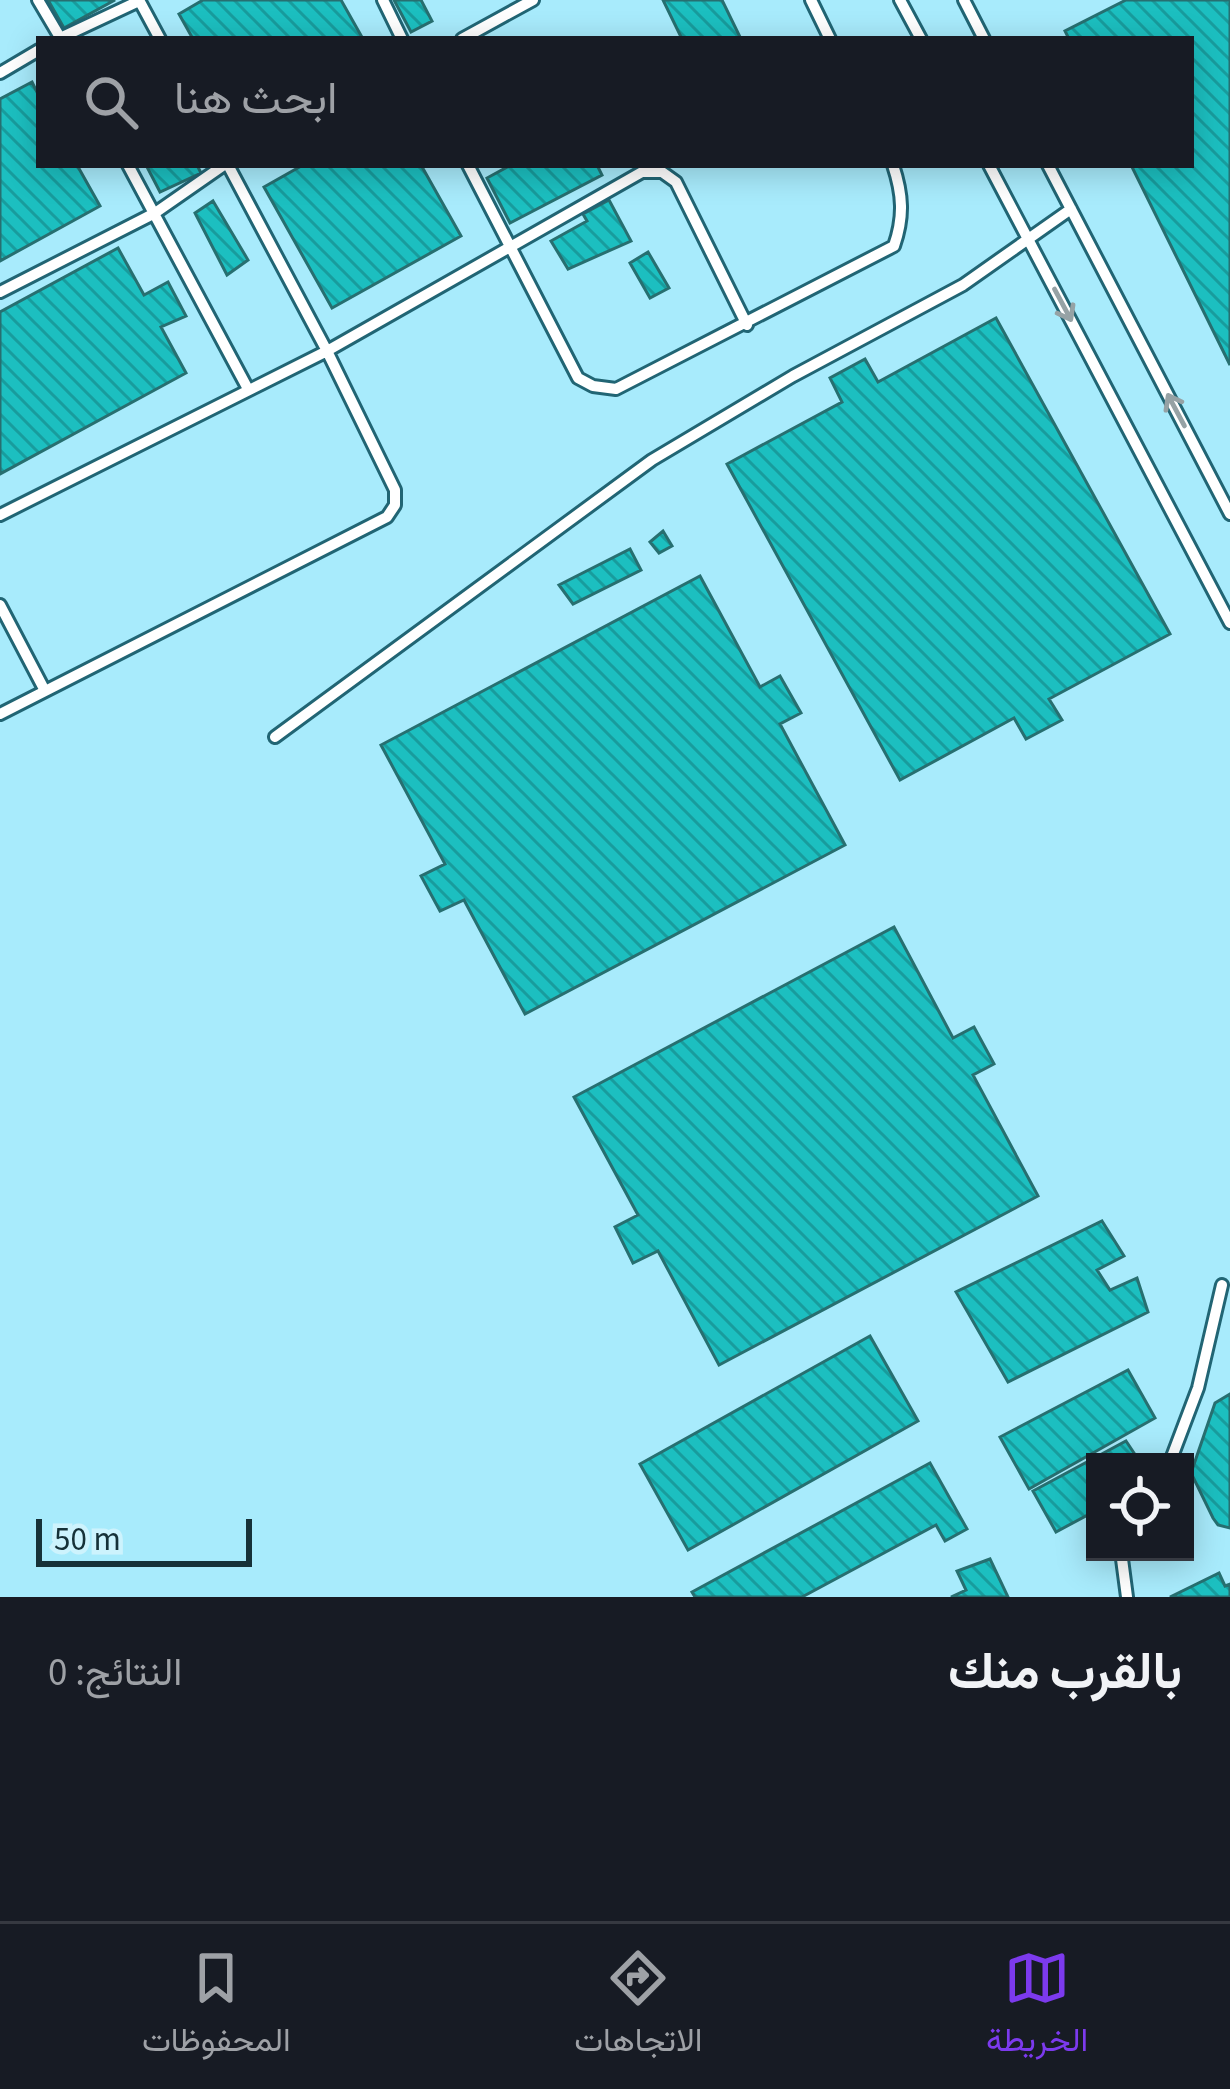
<!DOCTYPE html>
<html lang="ar">
<meta charset="utf-8">
<style>
body{margin:0;font-family:"Source Sans 3",Vazirmatn,sans-serif;background:#20242c;color:#f1f3f6;direction:rtl}
.controls{position:absolute;right:36px;bottom:36px;display:grid;overflow:hidden;border-radius:0px;box-shadow:0 6px 30px #0003}
.controls button{width:108px;height:108px;display:grid;place-items:center;padding:0;border:0;border-bottom:3px solid #363941;background:#171b24;color:#f1f3f6;font:60px sans-serif}
.scale{position:absolute;left:36px;bottom:30px;width:216px;box-sizing:border-box;padding-left:12px;border:6px solid #163138;border-top:0;font-size:33px;line-height:42px;white-space:nowrap;color:#163138;-webkit-text-stroke:9px #cdf3fd;paint-order:stroke}
.list{margin:0;padding:0;list-style:none}
h2{display:flex;justify-content:space-between;align-items:center;height:156px;margin:0;padding:0 48px;font-size:51px}
h2 small{font-size:39px;font-weight:400;color:#9ea1a6}
.icon{flex:none;width:66px;height:66px;fill:none;stroke:currentColor;stroke-width:2;stroke-linecap:round;stroke-linejoin:round}
.map{position:relative;flex:none;width:1230px;height:1597px;overflow:hidden;direction:ltr}
.search{position:absolute;background:#171b24;box-shadow:0 6px 30px #0003;left:36px;right:36px;top:36px;height:132px;display:flex;align-items:center;gap:30px;box-sizing:border-box;padding:0 42px;border-radius:0px;color:#9ea1a6;font-size:45px}
.sheet{height:324px;background:#171b24}
nav{display:flex;justify-content:space-around;align-items:center;box-sizing:border-box;height:168px;border-top:3px solid #363941;background:#171b24;font-size:33px;color:#9ea1a6}
nav a{display:grid;justify-items:center;gap:6px}
nav .on{color:#7c3aed}
.map>svg:first-child{display:block}
.building{fill:url(#building-back-hatch);stroke:#276f70;stroke-width:3}
.lines{fill:none;stroke-linecap:round;stroke-linejoin:round}
.service-casing{stroke:#216574;stroke-width:16}
.service{stroke:#fff;stroke-width:10}
.oneway{stroke:#96a2a5}
</style>
<div class="map">
<svg width="1230" height="1597" viewBox="0 0 1230 1597">
<defs>
<pattern id="building-back-hatch" width="6" height="6" patternUnits="userSpaceOnUse" patternTransform="scale(3)"><rect width="6" height="6" fill="#1cbfc0"/><path d="M-1 5l2 2M0 0l6 6M5-1l2 2" fill="none" stroke="#189c9d"/></pattern>
</defs>
<rect width="100%" height="100%" fill="#a8ebfc"/>
<path class="building" d="M48,0H115L64,28Z
M203,0H341L363,39H193L179,14Z
M394,0H421L432,21L411,32Z
M663,0H722L741,39H682Z
M1126,0H1230V365L1131,165H1191V39H1069L1065,31Z
M32,82L39,96V165H77L100,206L0,261V99Z
M146,165H197L201,173L160,192Z
M303,165H421L461,236L332,308L264,187Z
M511,165H597L602,175L510,223L487,178Z
M609,200L631,241L568,269L551,241L587,221L583,214Z
M213,201L248,260L227,275L195,213Z
M118,248L144,295L168,282L186,316L161,327L186,373L0,474V312Z
M648,252L669,288L650,298L630,263Z
M996,318L1170,634L1049,699L1062,720L1026,739L1014,718L900,780L727,464L842,402L830,378L865,359L878,382Z
M663,531L672,546L659,553L650,542Z
M630,549L641,570L573,604L559,585Z
M700,576L760,687L780,676L801,713L780,724L845,845L525,1014L464,900L440,911L421,876L445,864L381,745Z
M894,927L953,1038L974,1027L994,1064L973,1075L1038,1196L719,1365L658,1251L633,1263L615,1227L638,1215L574,1097Z
M1102,1221L1124,1256L1097,1270L1110,1290L1137,1278L1148,1312L1008,1382L956,1292Z
M870,1336L918,1421L688,1550L640,1464Z
M1128,1370L1155,1418L1029,1489L1000,1437Z
M1230,1394V1528L1218,1525L1213,1518L1191,1473L1215,1403Z
M1126,1441L1140,1462H1095V1511L1056,1532L1033,1491Z
M930,1463L967,1529L945,1541L936,1525L802,1597H695L692,1592Z
M990,1559L1008,1597H951L966,1590L957,1571Z
M1219,1573L1225,1586L1230,1584V1597H1170Z"/>
<g class="lines">
<g class="service-casing">
<path id="service" d="M38,0L61,39
M139,0L160,39
M383,0L402,39
M811,0L830,39
M900,0L921,39
M964,0L984,39
M58,39L139,1
M462,39L533,0
M0,73L39,50
M128,165L248,389
M468,165L578,378L593,386L616,389L894,246C904,217 903,195 893,165
M989,165L1230,623
M1048,165L1230,514
M0,292L155,213L224,165
M0,515L327,351L642,172H662L676,182L747,325
M0,605L44,689
M0,714L387,517L395,505V490L327,351L228,165
M275,737L652,460L793,376L963,285L1071,209
M1170,1462L1198,1388L1222,1285
M1126,1552L1122,1559L1127,1597"/>
</g>
<use href="#service" class="service"/>
</g>
<defs><path id="oneway-shaft" d="M-6 0H5M1.5-3L5.5 0L1.5 3" fill="none" stroke-width="1.6" stroke-linecap="round" stroke-linejoin="round" transform="scale(3)"/></defs>
<g class="oneway">
<use href="#oneway-shaft" transform="translate(1063 305) rotate(62)"/>
<use href="#oneway-shaft" transform="translate(1176 410) rotate(-118)"/>
</g>
</svg>
<div class="controls">
<button><svg class="icon" aria-label="locate" viewBox="0 0 24 24"><circle cx="12" cy="12" r="6"/><path d="M12 2v4M12 18v4M2 12h4M18 12h4"/></svg></button>
</div>
<div class="scale">50 m</div>
<div class="search"><svg class="icon" aria-label="search" viewBox="0 0 24 24"><circle cx="10" cy="10" r="6"/><path d="M15 15l6 6"/></svg>ابحث هنا</div>
</div>
<section class="sheet">
<h2>بالقرب منك<small>النتائج: 0</small></h2>
<ul class="list">
</ul>
</section>
<nav>
<a class="on"><svg class="icon" aria-label="map" viewBox="0 0 24 24"><path d="M3 6l6-2 6 2 6-2v14l-6 2-6-2-6 2zM9 4v14M15 6v14"/></svg>الخريطة</a>
<a><svg class="icon" aria-label="directions" viewBox="0 0 24 24"><path d="M12 3l9 9-9 9-9-9zM9 14v-3h6M13 9l2 2-2 2"/></svg>الاتجاهات</a>
<a><svg class="icon" aria-label="saved" viewBox="0 0 24 24"><path d="M7 4h10v16l-5-4-5 4z"/></svg>المحفوظات</a>
</nav>
